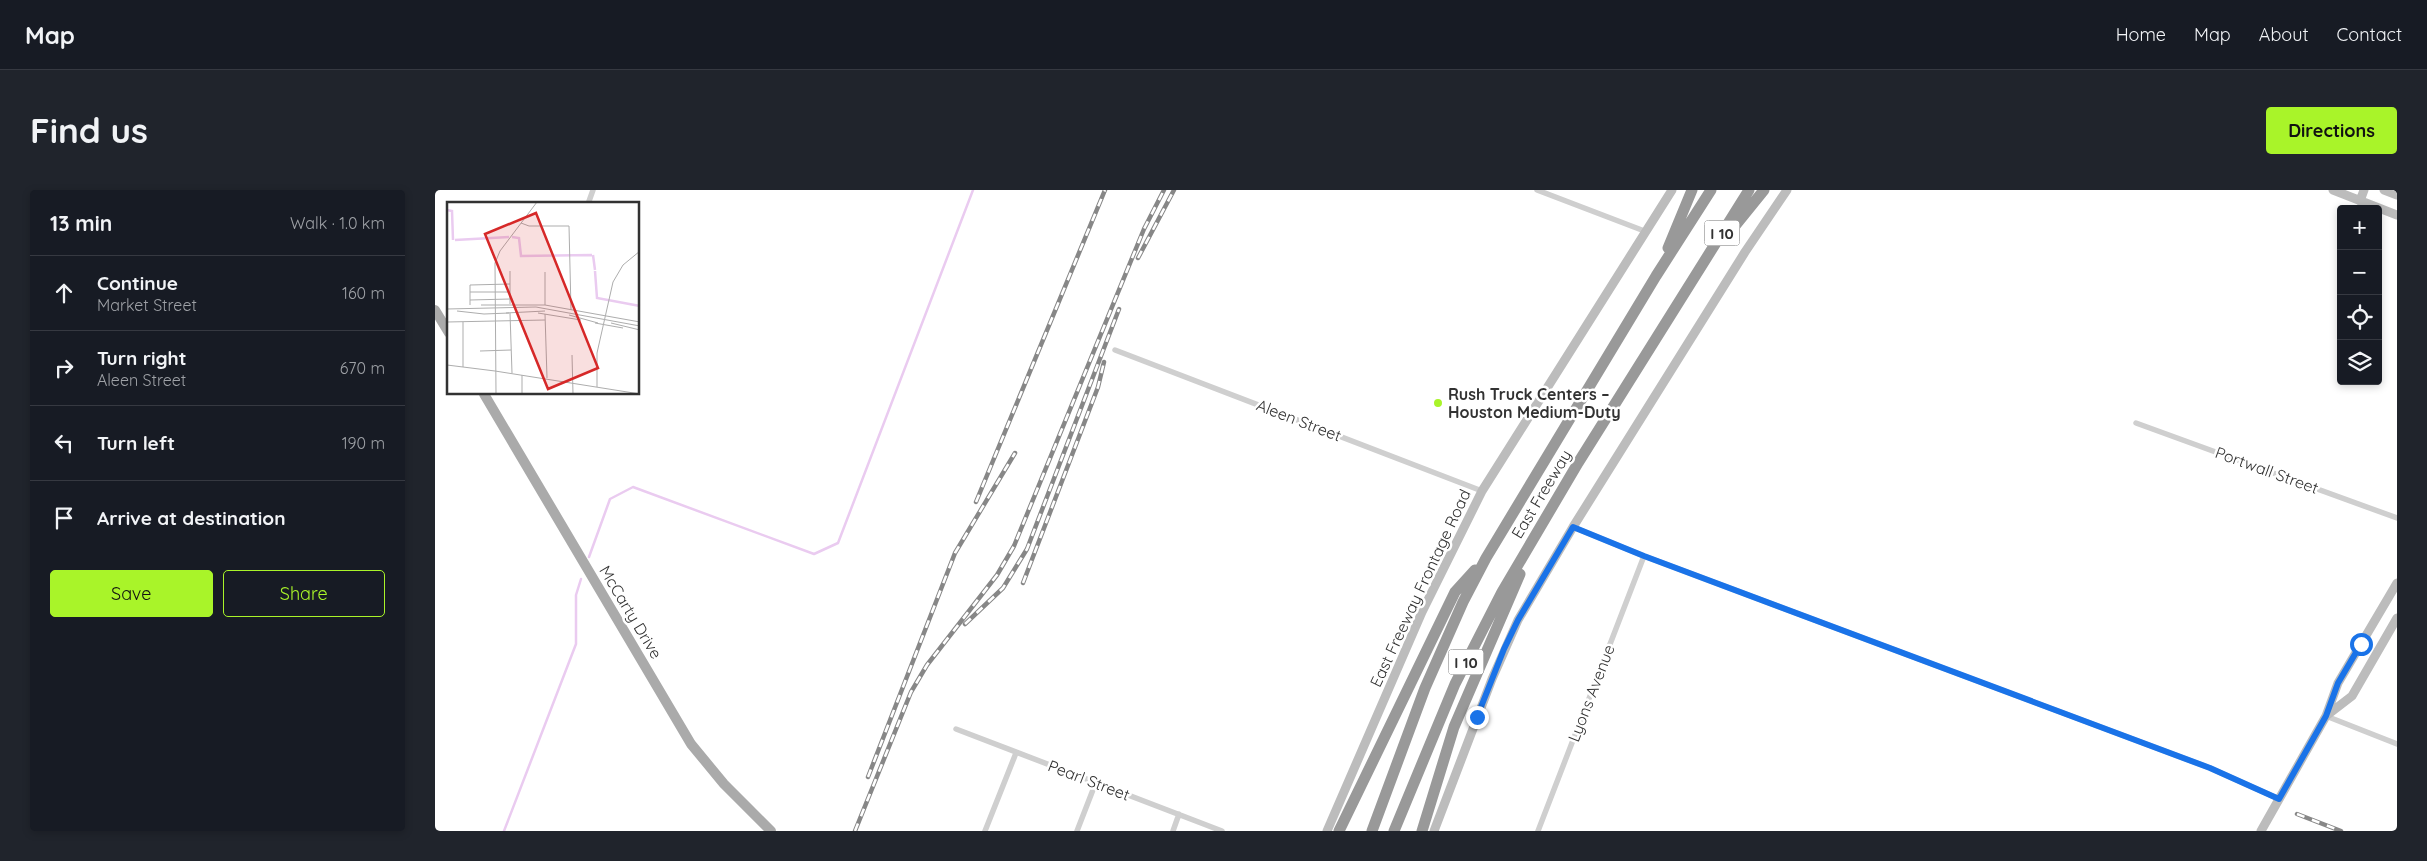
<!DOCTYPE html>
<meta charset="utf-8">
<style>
body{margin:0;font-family:Quicksand,sans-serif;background:#20242c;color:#f1f3f6}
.controls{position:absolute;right:15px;top:15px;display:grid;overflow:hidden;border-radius:5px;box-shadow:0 2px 8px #0003}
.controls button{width:45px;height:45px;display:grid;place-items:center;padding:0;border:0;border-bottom:1px solid #363941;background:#171b24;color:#f1f3f6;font:25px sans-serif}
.stop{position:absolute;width:15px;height:15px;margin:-11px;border:4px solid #1a73e8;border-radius:50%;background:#fff}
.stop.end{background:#1a73e8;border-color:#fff;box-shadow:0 1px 5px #0008}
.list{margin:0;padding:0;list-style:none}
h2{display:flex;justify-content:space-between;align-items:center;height:65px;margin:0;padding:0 20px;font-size:21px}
h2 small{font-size:16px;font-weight:400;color:#9ea1a6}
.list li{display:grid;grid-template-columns:32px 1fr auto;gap:15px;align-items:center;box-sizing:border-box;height:75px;padding:0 20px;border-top:1px solid #363941}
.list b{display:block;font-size:19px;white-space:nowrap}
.list p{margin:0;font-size:16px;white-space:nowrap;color:#9ea1a6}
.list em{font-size:16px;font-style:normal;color:#9ea1a6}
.actions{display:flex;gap:10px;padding:15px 20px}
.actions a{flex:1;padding:11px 0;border:1px solid #a9f429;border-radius:5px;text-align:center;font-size:18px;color:#a9f429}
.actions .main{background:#a9f429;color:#111}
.icon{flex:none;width:28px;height:28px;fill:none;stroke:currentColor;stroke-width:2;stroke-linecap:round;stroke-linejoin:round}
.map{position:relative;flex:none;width:1962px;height:641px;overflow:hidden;border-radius:5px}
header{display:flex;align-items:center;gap:30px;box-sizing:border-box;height:70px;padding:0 25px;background:#171b24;border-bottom:1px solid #363941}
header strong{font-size:24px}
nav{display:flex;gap:28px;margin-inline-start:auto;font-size:18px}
.intro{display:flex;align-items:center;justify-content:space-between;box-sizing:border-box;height:120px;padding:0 30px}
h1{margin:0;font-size:35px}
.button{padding:12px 22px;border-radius:5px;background:#a9f429;color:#111;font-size:18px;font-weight:700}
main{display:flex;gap:30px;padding:0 30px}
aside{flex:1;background:#171b24;border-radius:5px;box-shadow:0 2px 8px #0003}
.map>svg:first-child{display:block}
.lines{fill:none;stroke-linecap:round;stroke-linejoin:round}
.stream{stroke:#eacbf0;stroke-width:2.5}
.minor{stroke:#cfcfcf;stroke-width:5.5}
.secondary{stroke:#bcbcbc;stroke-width:9}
.primary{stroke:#aaa;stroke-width:10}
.motorway{stroke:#999;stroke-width:11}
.rail-casing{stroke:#878787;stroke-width:4.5}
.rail{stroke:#fff;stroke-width:2.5;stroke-dasharray:8;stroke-linecap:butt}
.route{stroke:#1a73e8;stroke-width:6}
.poi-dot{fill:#a9f429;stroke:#fff;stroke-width:2}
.labels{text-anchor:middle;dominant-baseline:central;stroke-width:5;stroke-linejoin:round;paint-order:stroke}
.shield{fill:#fff;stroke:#707070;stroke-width:1}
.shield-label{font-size:15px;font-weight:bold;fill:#323232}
.poi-label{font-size:16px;font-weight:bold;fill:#323232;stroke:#fff;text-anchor:start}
.street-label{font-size:16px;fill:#323232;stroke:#fff}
.inset-river{fill:none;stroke:#eacbf0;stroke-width:2.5}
.inset-road{fill:none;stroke:#adadad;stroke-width:1}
.view{fill:#d62828;fill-opacity:0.15;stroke:#d62828;stroke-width:2.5}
.inset-edge{fill:none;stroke:#323232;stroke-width:2.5}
</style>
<header>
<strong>Map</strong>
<nav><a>Home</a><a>Map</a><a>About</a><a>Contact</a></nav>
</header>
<div class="intro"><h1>Find us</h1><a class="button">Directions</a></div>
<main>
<aside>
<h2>13 min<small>Walk · 1.0 km</small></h2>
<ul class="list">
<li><svg class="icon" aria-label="ahead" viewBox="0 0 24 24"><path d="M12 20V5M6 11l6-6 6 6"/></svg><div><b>Continue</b><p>Market Street</p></div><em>160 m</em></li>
<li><svg class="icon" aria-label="right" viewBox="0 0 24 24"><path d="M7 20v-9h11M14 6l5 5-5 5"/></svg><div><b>Turn right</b><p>Aleen Street</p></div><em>670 m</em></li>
<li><svg class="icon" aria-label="left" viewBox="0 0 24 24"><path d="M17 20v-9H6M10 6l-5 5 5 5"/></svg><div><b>Turn left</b></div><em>190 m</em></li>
<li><svg class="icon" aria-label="arrive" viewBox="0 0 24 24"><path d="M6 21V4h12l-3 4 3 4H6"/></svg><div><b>Arrive at destination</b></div></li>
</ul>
<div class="actions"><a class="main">Save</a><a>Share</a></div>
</aside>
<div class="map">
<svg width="1962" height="641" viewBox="0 0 1962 641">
<rect width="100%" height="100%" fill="#fff"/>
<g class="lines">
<path class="stream" d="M154,367L175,309L198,297L379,364L403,353L538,0
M69,641L141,454V405L146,389"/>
<path class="minor" d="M1102,0L1212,42
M153,14L158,0
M680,160L1047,301
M1701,233L1962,328
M1138,337L1209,366L1775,578L1844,609
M1891,526L1962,554
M521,539L787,641
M550,641L581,563
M642,641L661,592
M738,641L744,624
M1103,641L1209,366"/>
<path class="secondary" d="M1898,0L1962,25
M1949,0L1962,5
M1925,11L1929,0
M1891,526L1917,506L1962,428
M892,641L987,422L1047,301L1237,0
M999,641L1057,489L1083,430L1138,337L1310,62L1352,0
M1826,641L1891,526L1903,493L1962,393"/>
<path class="primary" d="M0,120L14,143
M49,204L256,554L289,594L336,641"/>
<path class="motorway" d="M1295,42L1329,0
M1233,58L1257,0
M904,641L1020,402L1040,380
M937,641L990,498L1028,412L1051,368L1221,86L1276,0
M959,641L1020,494L1067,402L1143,273L1314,0
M987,641L1019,537L1085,384"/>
<g class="rail-casing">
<path id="rail" d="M703,68L739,0
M541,312L670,0
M588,393L663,197L669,172
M530,434L568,398L592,359L684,119
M433,587L520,363L580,263
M1862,624L1906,641
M420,641L476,502L492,475L562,385L579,356L709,39L729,0"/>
</g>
<use href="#rail" class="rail"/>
</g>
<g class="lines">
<path class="route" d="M1042,527L1069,459L1083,430L1138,337L1209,366L1775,578L1844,609L1891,526L1903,493L1926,454"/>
</g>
<circle class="poi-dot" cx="1003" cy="213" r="5"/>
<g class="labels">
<g class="shield">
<rect x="1269.5" y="30.5" width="35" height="25" rx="4"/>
<rect x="1013.5" y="459.5" width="35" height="25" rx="4"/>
</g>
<g class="shield-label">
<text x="1287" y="43">I 10</text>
<text x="1031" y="472">I 10</text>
</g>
<g class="poi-label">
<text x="1013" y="204">Rush Truck Centers –<tspan x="1013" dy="18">Houston Medium-Duty</tspan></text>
</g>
<g class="street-label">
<text transform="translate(864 230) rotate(21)">Aleen Street</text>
<text transform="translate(1832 280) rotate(20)">Portwall Street</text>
<text transform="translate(1106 304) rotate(-59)">East Freeway</text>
<text transform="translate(985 398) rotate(-65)">East Freeway Frontage Road</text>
<text transform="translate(196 422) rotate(59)">McCarty Drive</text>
<text transform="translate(1156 503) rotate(-69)">Lyons Avenue</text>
<text transform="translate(654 590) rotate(21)">Pearl Street</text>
</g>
</g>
<g transform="translate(12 12)">
<rect width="192" height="192" fill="#fff"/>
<path class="inset-river" d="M0,8L5,9L6,38M65,35L72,36L74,54L145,53M8,38L62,35M146,53L148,68M148,69L150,96L193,104"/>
<path class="inset-road" d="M74,21L82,24H122L124,108M63,69V102M98,70V103M23,90H63M23,98L63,97M23,103V83L63,82M34,103H98L193,120M0,107L89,105L193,124M10,109L37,112M59,111L98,109M63,111L65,171M91,111L134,118M37,112L62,111M98,112L100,176M122,113L151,121M0,120L98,118M16,120V165M148,121L176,126M164,121L193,128M33,149L64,148M125,153L126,192M0,163L48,169M48,169L193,192M75,173V192M150,185V151L166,80L176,63L193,49M49,192L48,61L53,49L90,0"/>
<path class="view" d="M89,11L151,166L101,187L38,32Z"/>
<rect width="192" height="192" class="inset-edge"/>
</g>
</svg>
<div class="controls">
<button>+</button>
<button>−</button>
<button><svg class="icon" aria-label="locate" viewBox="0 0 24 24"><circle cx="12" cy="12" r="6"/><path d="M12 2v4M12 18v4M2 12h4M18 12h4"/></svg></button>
<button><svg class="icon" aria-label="layers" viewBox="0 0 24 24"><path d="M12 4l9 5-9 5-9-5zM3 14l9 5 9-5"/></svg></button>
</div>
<div class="stop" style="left:1926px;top:454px"></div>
<div class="stop end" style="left:1042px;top:527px"></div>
</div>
</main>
